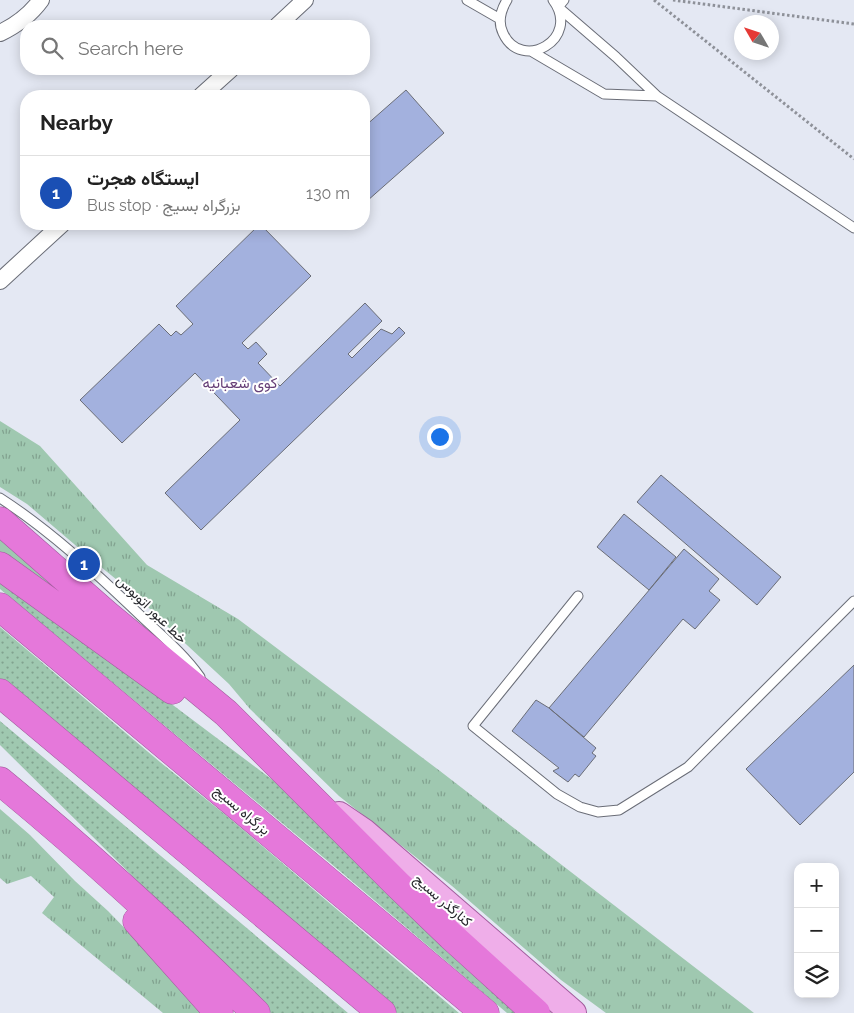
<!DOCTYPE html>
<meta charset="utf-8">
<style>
body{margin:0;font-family:Raleway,Vazirmatn,sans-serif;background:#f6f6f6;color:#222}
.controls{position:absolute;right:15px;bottom:15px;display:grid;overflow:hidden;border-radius:10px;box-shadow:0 2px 12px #0003}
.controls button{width:45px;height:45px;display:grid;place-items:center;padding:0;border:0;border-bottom:1px solid #e0e0e0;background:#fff;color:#222;font:25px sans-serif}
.compass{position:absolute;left:734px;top:15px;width:45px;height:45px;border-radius:50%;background:#fff;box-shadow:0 2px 12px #0003;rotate:309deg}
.you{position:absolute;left:439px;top:436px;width:18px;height:18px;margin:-12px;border:4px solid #fff;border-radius:50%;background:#1a73e8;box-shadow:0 0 0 8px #1a73e833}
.badge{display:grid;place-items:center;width:32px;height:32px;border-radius:50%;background:#9040b0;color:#fff;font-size:16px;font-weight:700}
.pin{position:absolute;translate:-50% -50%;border:2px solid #fff;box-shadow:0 1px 5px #0006}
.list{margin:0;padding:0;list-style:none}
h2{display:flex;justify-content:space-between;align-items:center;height:65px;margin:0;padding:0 20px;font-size:21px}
h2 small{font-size:16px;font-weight:400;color:#767676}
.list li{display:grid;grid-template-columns:32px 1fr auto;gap:15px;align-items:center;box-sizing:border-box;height:75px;padding:0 20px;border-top:1px solid #e0e0e0}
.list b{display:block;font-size:19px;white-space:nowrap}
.list p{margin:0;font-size:16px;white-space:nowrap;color:#767676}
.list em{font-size:16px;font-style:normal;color:#767676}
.icon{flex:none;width:28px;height:28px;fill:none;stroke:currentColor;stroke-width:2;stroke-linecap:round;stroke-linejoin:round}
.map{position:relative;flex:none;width:854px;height:1013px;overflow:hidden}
.search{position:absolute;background:#fff;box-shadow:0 2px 12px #0003;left:20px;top:20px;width:350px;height:55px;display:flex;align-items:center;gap:12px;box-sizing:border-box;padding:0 18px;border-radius:20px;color:#767676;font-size:19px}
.panel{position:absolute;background:#fff;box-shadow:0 2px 12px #0003;left:20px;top:90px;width:350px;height:140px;border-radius:20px}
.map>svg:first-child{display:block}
.grass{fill:url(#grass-tufts)}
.garden{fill:url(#garden-dots)}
.building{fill:#a3b1de;stroke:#6a6d77}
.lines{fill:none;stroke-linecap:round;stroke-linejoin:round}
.lane-casing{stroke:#6a6d77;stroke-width:11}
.street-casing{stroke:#6a6d77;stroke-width:18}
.primary-casing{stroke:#a25c9d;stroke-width:28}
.highway-casing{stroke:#a25c9d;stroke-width:29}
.path{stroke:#8e9199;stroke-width:3;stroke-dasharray:2.5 2.5;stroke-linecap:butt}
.lane{stroke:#fff;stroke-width:9}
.street{stroke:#fff;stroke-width:16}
.primary{stroke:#efaee9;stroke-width:26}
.highway{stroke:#e578da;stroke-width:28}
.labels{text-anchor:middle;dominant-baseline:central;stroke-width:4;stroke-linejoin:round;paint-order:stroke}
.street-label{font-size:14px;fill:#26272c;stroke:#fff}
.neighbourhood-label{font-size:15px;fill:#663f77;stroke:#fff}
</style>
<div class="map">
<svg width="854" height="1013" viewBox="0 0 854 1013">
<defs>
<pattern id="grass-tufts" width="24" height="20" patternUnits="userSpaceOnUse" patternTransform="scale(1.25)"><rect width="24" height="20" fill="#9fc8b0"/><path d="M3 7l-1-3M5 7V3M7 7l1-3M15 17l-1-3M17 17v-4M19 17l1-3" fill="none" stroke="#81a28f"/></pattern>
<pattern id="garden-dots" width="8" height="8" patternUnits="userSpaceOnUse" patternTransform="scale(1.25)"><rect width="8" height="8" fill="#9fc8b0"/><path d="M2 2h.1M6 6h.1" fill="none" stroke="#81a28f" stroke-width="1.8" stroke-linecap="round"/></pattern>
</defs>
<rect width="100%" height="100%" fill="#e4e8f3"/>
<path class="grass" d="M0,421L40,446L147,565L238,619L440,771L754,1013H606L561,980L452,886L339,796L250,709L229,684L174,633L138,597L101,567L27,504L0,487Z
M0,537L170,677L0,556Z
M0,809L30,835L75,881L108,911L207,1013H163L42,913L54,897L31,876L7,884L0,878Z"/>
<path class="garden" d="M0,579L65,624L286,790L525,1013H507L341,872L0,589Z
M0,627L160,762L228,817L459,1013H397L0,680Z
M0,721L348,1013H271L0,745Z"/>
<path class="building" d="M406,90L444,133L367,201L364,198V127Z
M260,224L311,276L242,343L248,349L256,342L267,354L258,363L280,386L365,303L382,321L348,354L352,358L381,329L392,334L399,327L405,333L201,530L165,493L240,420L195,373L122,443L80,400L159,324L171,336L176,331L181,335L193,324L176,306Z
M661,475L781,577L757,605L637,502Z
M624,514L676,557L649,590L597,547Z
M684,549L719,579L709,591L720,600L695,629L683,619L584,737L549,708Z
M854,665V772L800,825L746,769Z
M536,700L549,708L596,748L592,753L596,756L579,777L575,774L568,782L553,771L559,768L512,731Z"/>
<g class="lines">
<g class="lane-casing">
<path id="lane" d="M467,0L500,19
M507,0C501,10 497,21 503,33C521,73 582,39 553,0
M564,0L558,7L616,57L657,96L854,228
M531,51L604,94L657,96
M0,498C51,531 97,574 141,616C161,635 184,654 200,677
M578,596L473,726L557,794L580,807L598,812L619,810L688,767L854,601"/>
</g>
<g class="street-casing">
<path id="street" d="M277,26L305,0
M0,33C17,25 30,15 41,0
M201,96L231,69
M0,281L62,224"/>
</g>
<g class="primary-casing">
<path id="primary" d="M339,815L364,832L573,1013"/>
</g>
<g class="highway-casing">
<path id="highway" d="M0,521L106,614L226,713L397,884L451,936L536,1013
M0,566L172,690
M0,607L485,1013
M0,693L382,1013
M0,781C89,854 174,932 256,1013
M137,921L219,1013"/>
</g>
<path class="path" d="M654,0L854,159
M673,0L854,24"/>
<use href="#lane" class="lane"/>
<use href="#street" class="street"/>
<use href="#primary" class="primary"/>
<use href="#highway" class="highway"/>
</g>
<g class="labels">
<g class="street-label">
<text transform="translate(152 609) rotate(44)">خط عبور اتوبوس</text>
<text transform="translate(242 810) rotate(40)">بزرگراه بسیج</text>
<text transform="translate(443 900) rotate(41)">کنارگذر بسیج</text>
</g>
<g class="neighbourhood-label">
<text x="240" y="383">کوی شعبانیه</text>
</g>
</g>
</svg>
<div class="controls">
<button>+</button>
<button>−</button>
<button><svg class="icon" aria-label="layers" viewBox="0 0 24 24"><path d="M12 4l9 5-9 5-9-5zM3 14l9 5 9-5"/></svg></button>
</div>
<svg class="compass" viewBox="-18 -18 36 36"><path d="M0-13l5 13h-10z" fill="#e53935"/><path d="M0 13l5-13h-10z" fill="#767676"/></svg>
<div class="you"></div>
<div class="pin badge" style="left:84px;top:564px;background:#1a4fb4">1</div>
<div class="search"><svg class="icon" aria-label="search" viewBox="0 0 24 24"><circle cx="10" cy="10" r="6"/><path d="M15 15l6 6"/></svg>Search here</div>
<section class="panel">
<h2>Nearby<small></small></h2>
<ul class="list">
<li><span class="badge" style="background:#1a4fb4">1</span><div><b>ایستگاه هجرت</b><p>Bus stop · بزرگراه بسیج</p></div><em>130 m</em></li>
</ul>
</section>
</div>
